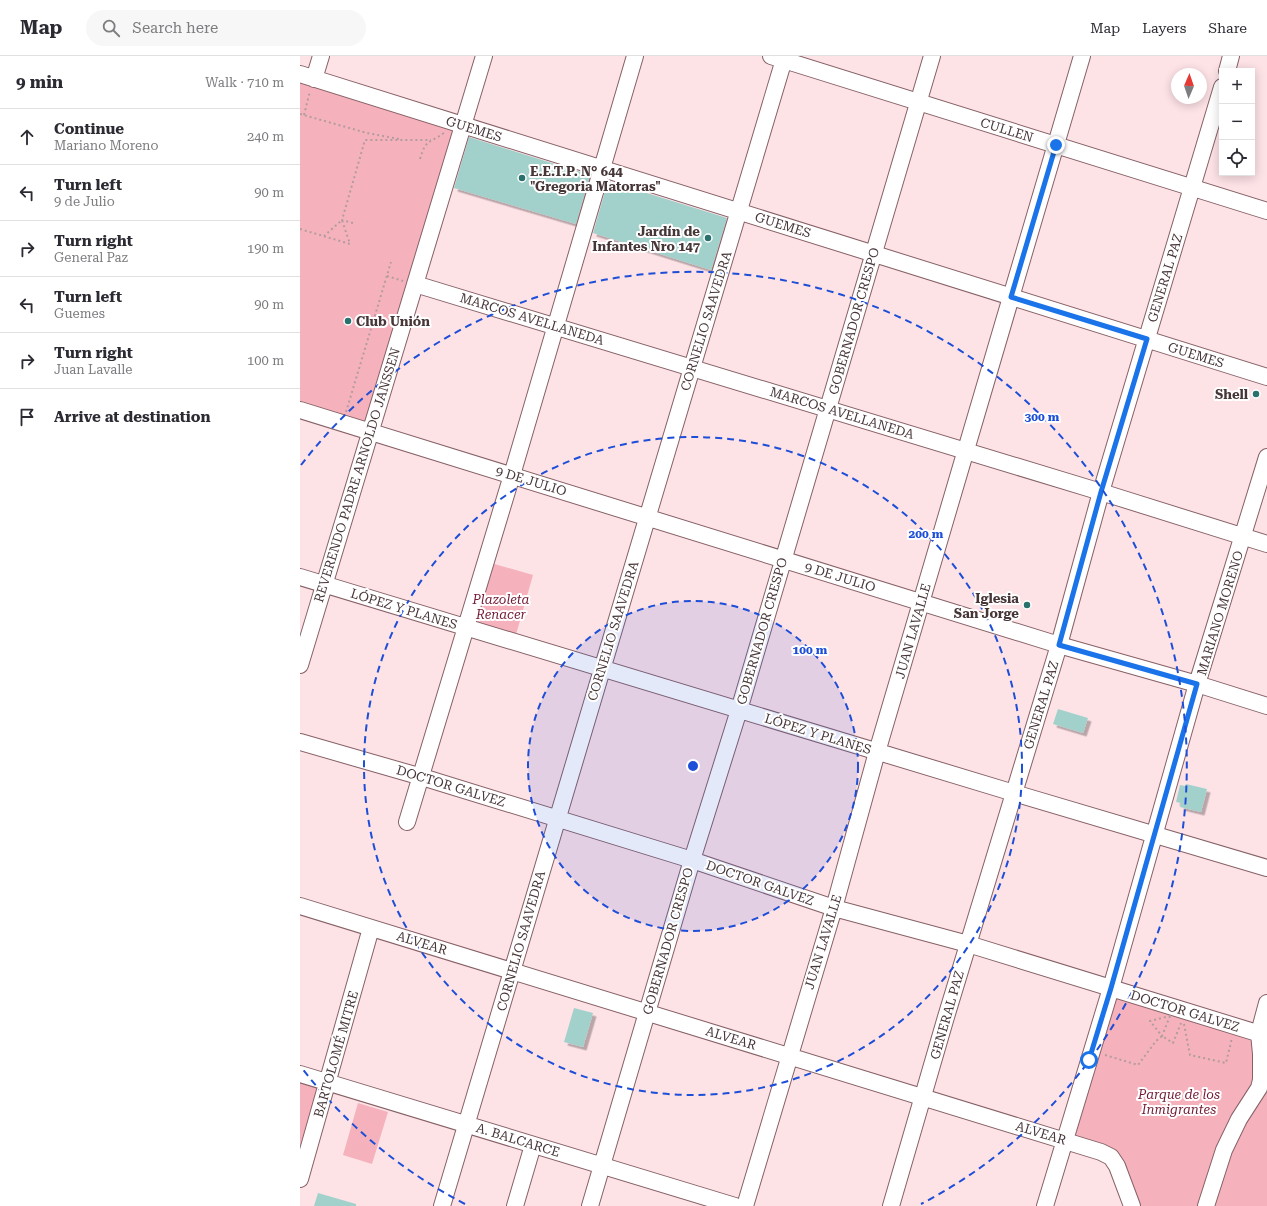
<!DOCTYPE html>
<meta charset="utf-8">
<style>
body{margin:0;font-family:"Roboto Serif",serif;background:#f7f7f7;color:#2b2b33}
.controls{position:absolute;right:12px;top:12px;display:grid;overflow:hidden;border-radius:0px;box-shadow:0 2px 10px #0003}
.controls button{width:36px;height:36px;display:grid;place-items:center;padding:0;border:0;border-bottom:1px solid #e1e1e2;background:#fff;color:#2b2b33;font:20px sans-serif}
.compass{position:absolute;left:871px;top:12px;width:36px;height:36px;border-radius:50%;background:#fff;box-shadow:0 2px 10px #0003;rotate:2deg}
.stop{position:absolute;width:12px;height:12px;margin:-9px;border:3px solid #1a73e8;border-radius:50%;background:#fff}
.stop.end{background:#1a73e8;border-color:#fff;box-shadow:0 1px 4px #0008}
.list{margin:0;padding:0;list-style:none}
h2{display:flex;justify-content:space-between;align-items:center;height:52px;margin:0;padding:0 16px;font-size:17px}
h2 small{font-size:13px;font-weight:400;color:#7c7c81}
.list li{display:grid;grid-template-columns:26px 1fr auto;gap:12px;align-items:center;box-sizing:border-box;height:56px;padding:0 16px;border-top:1px solid #e1e1e2}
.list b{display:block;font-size:15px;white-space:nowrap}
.list p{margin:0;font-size:13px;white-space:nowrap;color:#7c7c81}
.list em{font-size:13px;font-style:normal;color:#7c7c81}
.icon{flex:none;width:22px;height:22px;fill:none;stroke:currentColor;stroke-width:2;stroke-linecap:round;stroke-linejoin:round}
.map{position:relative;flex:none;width:967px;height:1150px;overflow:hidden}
header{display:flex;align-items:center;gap:24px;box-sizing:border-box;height:56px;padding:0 20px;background:#fff;border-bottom:1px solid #e1e1e2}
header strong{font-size:19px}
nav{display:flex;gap:22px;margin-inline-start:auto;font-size:14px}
.search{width:280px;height:36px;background:#f7f7f7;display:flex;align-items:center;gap:10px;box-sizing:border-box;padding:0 14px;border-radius:22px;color:#7c7c81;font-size:15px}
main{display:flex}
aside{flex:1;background:#fff}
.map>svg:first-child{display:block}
.green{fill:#f5b2bc}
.building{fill:#a2d1cc;filter:url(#shadow)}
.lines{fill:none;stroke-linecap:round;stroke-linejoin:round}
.minor-casing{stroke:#866166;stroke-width:18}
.path{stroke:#b39c9f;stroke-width:2;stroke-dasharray:2 3;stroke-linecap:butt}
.minor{stroke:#fff;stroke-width:16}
.route{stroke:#1a73e8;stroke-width:5}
.ring{fill:none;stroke:#1d4ed8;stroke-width:2;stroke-dasharray:7 5}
.poi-dot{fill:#28716d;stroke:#fff;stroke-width:1.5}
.labels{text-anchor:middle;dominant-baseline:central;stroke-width:4;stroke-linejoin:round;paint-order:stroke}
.street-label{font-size:13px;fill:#473638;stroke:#fff}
.poi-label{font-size:13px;font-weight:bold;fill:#473638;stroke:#fff;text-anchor:end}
.park-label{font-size:13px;font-style:italic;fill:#721a33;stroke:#fff}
.centre{fill:#1d4ed8;stroke:#fff;stroke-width:2}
.ring-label{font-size:12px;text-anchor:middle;font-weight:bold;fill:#1d4ed8;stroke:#fff;stroke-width:4;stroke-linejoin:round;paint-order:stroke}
</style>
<header>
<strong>Map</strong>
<div class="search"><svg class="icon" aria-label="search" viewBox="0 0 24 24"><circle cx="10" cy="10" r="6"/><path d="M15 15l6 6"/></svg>Search here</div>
<nav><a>Map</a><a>Layers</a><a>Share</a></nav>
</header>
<main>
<aside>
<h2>9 min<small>Walk · 710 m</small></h2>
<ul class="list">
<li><svg class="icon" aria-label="ahead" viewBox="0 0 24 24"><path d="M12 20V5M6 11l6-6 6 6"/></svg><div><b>Continue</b><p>Mariano Moreno</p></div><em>240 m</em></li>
<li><svg class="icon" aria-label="left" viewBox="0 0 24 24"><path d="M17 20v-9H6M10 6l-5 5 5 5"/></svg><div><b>Turn left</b><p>9 de Julio</p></div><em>90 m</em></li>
<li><svg class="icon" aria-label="right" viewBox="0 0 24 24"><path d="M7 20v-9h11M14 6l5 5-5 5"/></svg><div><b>Turn right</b><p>General Paz</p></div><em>190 m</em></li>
<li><svg class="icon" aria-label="left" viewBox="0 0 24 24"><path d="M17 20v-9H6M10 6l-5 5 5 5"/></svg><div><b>Turn left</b><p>Guemes</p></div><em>90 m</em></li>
<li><svg class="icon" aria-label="right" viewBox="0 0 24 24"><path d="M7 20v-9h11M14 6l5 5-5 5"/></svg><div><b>Turn right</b><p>Juan Lavalle</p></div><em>100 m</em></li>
<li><svg class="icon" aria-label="arrive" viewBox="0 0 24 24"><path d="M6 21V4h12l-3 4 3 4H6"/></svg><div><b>Arrive at destination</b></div></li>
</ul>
</aside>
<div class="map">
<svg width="967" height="1150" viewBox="0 0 967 1150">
<defs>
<filter id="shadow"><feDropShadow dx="3.5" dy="3.5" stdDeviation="0" flood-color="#0004"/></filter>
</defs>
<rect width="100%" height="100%" fill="#fde2e6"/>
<path class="green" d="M0,24L154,72L65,367L0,347Z
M191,507L233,519L215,582L172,569Z
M811,932L967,980V1150H832L817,1110L765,1085Z
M0,1021L20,1027L0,1096Z
M58,1047L88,1056L72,1108L43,1099Z"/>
<path class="building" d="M169,81L290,119L276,168L154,132Z
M308,125L427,162L411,214L293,177Z
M758,653L788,662L783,677L753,668Z
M886,728L907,733L901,756L880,751L881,747L876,746L880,729L885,730Z
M274,952L293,957L283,991L264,986Z
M18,1137L56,1148V1150H14Z"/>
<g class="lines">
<g class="minor-casing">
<path id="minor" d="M471,0L967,155
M927,15L931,0
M0,18L967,321
M14,23L21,0
M115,228L801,436L967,488
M0,354L759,589L897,628L967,650
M0,521L714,737L967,812
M0,609L184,0
M0,686L122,721L392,804L534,852L668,888L967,980
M107,766L212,419L335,0
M0,850L801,1096L811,1101L817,1110L832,1150
M0,1018L435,1150
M0,1123L71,872
M142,1150L485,0
M215,1150L233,1089
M290,1150L392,804L439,654L632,0
M445,1150L534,852L577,696L782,0
M591,1150L646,961L759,589L801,436L922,31
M745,1150L811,932L897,628L967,401
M906,1150L924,1094L939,1063L959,1032L961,1024V998L959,977L967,947"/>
</g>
<path class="path" d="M0,58L67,77L99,83
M4,59L10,35
M120,103C126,83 128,88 144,77
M53,167L42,164L65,84H131
M0,173L50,188L42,164L24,180
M87,220L103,225
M46,356L91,206
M870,960L862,980L850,965Z
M884,968L890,999L926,1007L932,982
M805,999L838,1009L856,985L862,980L873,987L881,967"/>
<use href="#minor" class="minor"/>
</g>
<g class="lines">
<path class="route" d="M756,89L711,241L847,283L801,436L759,589L897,628L811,932L789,1004"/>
</g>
<circle cx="393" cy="710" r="165" fill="#1d4ed8" fill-opacity=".12"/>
<g class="ring">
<circle cx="393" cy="710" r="165"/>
<circle cx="393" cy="710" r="329"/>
<path d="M165 1148A494 494 0 0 1 1 1011M1 409A494 494 0 1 1 621 1148"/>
</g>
<g class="poi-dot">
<circle cx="222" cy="122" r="4"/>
<circle cx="408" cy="182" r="4"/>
<circle cx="48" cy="265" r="4"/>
<circle cx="956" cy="338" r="4"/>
<circle cx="727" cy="549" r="4"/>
</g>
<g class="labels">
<g class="street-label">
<text transform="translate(174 73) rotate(17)">GUEMES</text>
<text transform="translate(707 74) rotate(17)">CULLEN</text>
<text transform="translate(483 169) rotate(17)">GUEMES</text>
<text transform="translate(865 222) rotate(-73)">GENERAL PAZ</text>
<text transform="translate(232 263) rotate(17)">MARCOS AVELLANEDA</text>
<text transform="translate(406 265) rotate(-73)">CORNELIO SAAVEDRA</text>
<text transform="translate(554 265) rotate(-74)">GOBERNADOR CRESPO</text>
<text transform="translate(896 299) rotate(17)">GUEMES</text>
<text transform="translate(542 357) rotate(17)">MARCOS AVELLANEDA</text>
<text transform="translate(57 419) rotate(-73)">REVERENDO PADRE ARNOLDO JANSSEN</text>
<text transform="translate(231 425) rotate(17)">9 DE JULIO</text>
<text transform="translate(540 521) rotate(17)">9 DE JULIO</text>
<text transform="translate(104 553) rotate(17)">LÓPEZ Y PLANES</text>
<text transform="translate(920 557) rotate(-73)">MARIANO MORENO</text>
<text transform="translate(313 575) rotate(-73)">CORNELIO SAAVEDRA</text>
<text transform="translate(462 575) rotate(-74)">GOBERNADOR CRESPO</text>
<text transform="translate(613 575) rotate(-74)">JUAN LAVALLE</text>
<text transform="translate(741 649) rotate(-73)">GENERAL PAZ</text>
<text transform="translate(518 678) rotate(17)">LÓPEZ Y PLANES</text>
<text transform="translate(151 730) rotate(17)">DOCTOR GALVEZ</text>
<text transform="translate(460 827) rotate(19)">DOCTOR GALVEZ</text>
<text transform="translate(221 885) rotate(-74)">CORNELIO SAAVEDRA</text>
<text transform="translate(368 885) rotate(-74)">GOBERNADOR CRESPO</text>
<text transform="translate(523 886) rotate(-73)">JUAN LAVALLE</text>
<text transform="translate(122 887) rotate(17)">ALVEAR</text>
<text transform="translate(885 955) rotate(17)">DOCTOR GALVEZ</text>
<text transform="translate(647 959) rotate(-74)">GENERAL PAZ</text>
<text transform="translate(431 982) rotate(17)">ALVEAR</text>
<text transform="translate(36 998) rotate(-74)">BARTOLOMÉ MITRE</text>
<text transform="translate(741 1077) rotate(17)">ALVEAR</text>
<text transform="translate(218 1084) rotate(17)">A. BALCARCE</text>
</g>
<g class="poi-label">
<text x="230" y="115" text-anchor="start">E.E.T.P. N° 644<tspan x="230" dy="15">"Gregoria Matorras"</tspan></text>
<text x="400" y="175">Jardín de<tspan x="400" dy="15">Infantes Nro 147</tspan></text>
<text x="56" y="265" text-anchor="start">Club Unión</text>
<text x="948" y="338">Shell</text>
<text x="719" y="542">Iglesia<tspan x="719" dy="15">San Jorge</tspan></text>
</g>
<g class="park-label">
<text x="201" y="543">Plazoleta<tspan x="201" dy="15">Renacer</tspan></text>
<text x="879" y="1038">Parque de los<tspan x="879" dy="15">Inmigrantes</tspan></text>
</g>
</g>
<circle cx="393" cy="710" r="6" class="centre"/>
<g class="ring-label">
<text x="742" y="365">300 m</text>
<text x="626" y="482">200 m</text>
<text x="510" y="598">100 m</text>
</g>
</svg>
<div class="controls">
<button>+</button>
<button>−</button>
<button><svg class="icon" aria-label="locate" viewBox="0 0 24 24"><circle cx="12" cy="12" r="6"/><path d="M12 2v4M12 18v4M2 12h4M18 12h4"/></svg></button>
</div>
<svg class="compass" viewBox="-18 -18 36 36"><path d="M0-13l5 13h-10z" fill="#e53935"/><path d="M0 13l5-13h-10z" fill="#7c7c81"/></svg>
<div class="stop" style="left:789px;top:1004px"></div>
<div class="stop end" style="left:756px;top:89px"></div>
</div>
</main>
